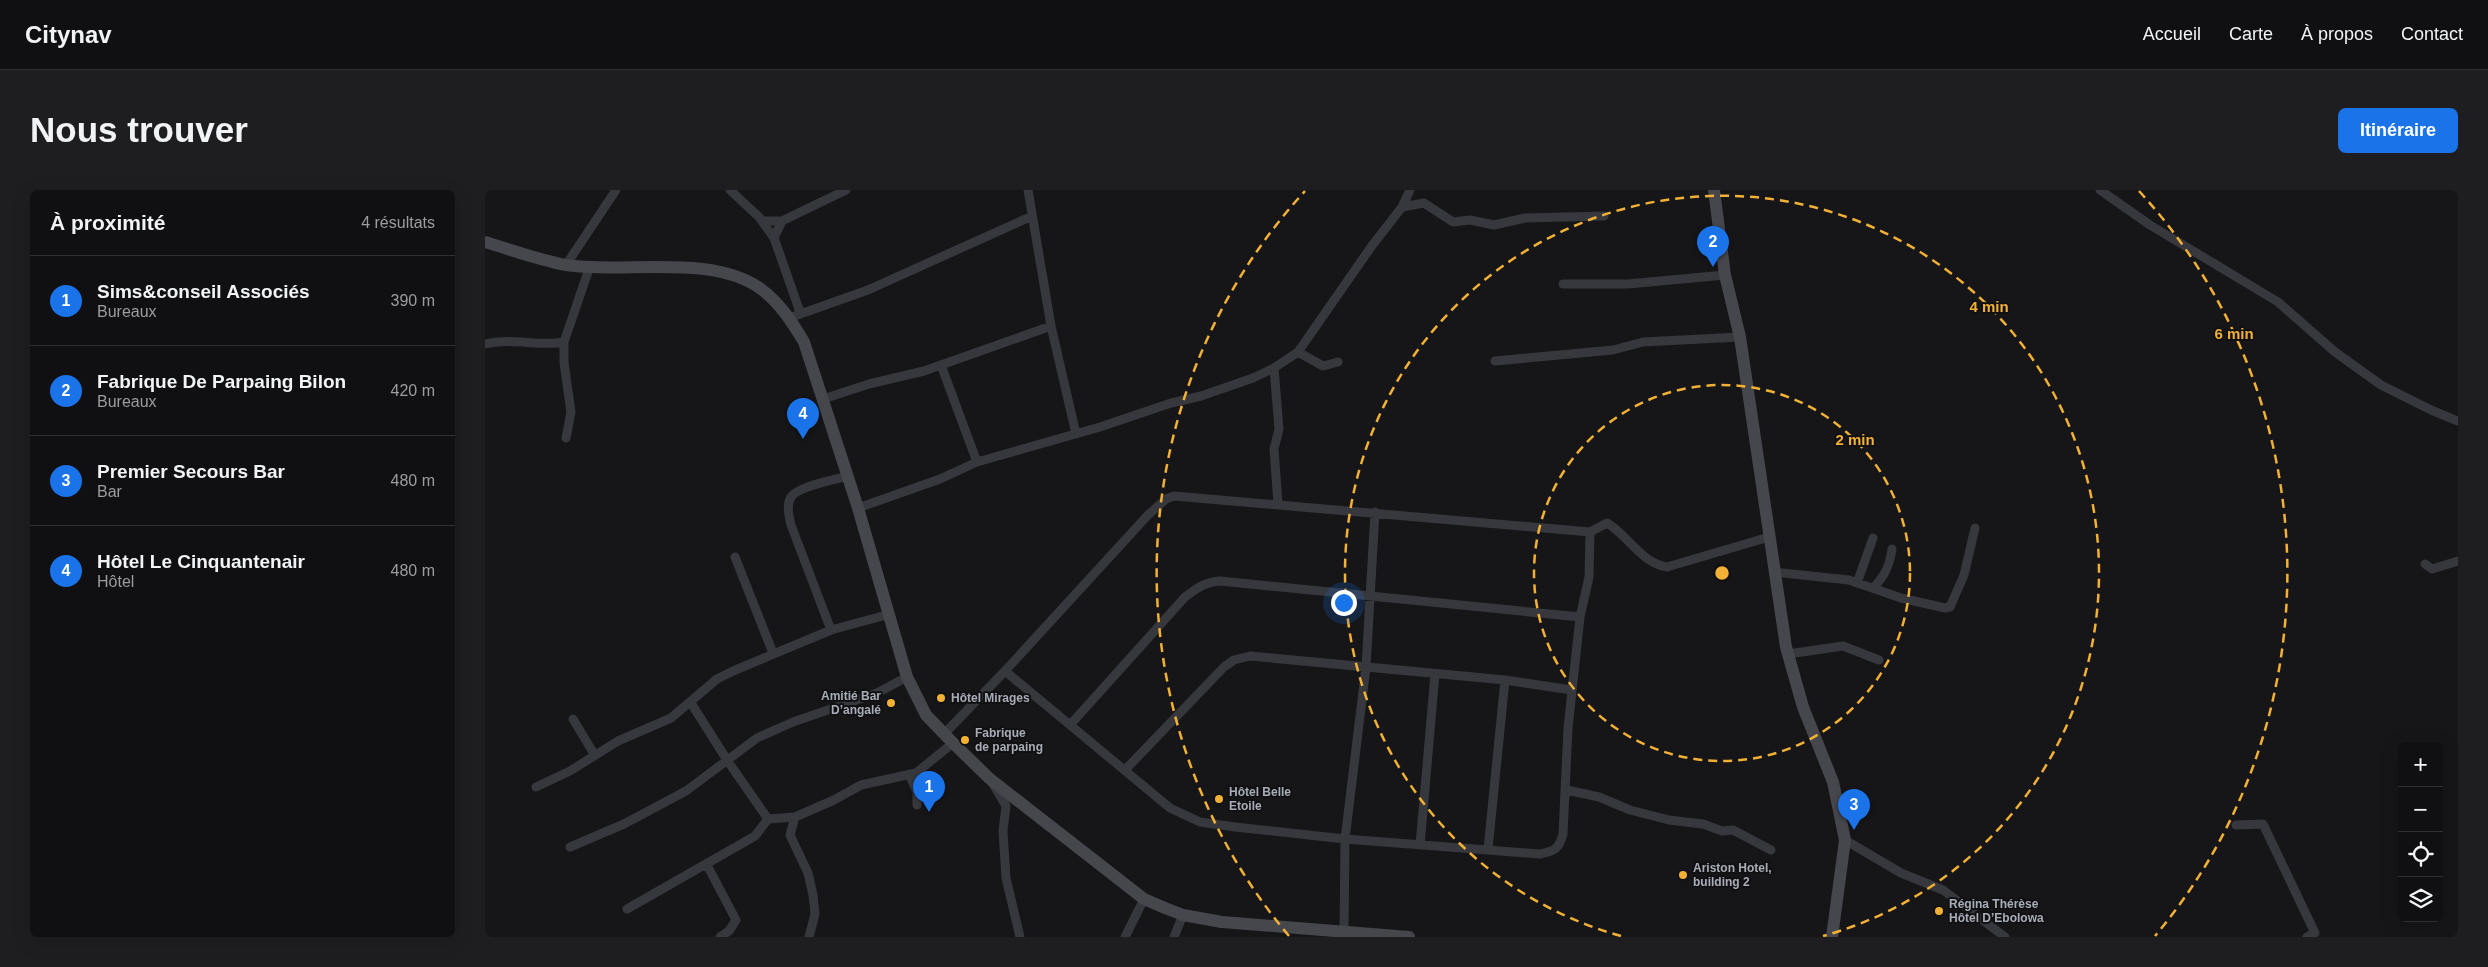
<!DOCTYPE html>
<html lang="fr">
<meta charset="utf-8">
<style>
body{margin:0;font-family:Helvetica,sans-serif;background:#1e1e20;color:#f1f3f6}
.controls{position:absolute;right:15px;bottom:15px;display:grid;overflow:hidden;border-radius:8px;box-shadow:0 5px 20px #0002}
.controls button{width:45px;height:45px;display:grid;place-items:center;padding:0;border:0;border-bottom:1px solid #303032;background:#101012;color:#f1f3f6;font:25px sans-serif}
.you{position:absolute;left:858px;top:412px;width:18px;height:18px;margin:-12px;border:4px solid #fff;border-radius:50%;background:#1a73e8;box-shadow:0 0 0 8px #1a73e833}
.badge{display:grid;place-items:center;width:32px;height:32px;border-radius:50%;background:#1a73e8;color:#fff;font-size:16px;font-weight:700}
.pin{position:absolute;translate:-50% -41px;filter:drop-shadow(0 1px 2px #0008)}
.pin::after{content:'';position:absolute;top:26px;width:18px;height:15px;background:inherit;clip-path:polygon(0 0,100% 0,50% 100%)}
.list{margin:0;padding:0;list-style:none}
h2{display:flex;justify-content:space-between;align-items:center;height:65px;margin:0;padding:0 20px;font-size:21px}
h2 small{font-size:16px;font-weight:400;color:#9c9d9f}
.list li{display:grid;grid-template-columns:32px 1fr auto;gap:15px;align-items:center;box-sizing:border-box;height:90px;padding:0 20px;border-top:1px solid #303032}
.list b{display:block;font-size:19px;white-space:nowrap}
.list p{margin:0;font-size:16px;white-space:nowrap;color:#9c9d9f}
.list em{font-size:16px;font-style:normal;color:#9c9d9f}
.icon{flex:none;width:28px;height:28px;fill:none;stroke:currentColor;stroke-width:2;stroke-linecap:round;stroke-linejoin:round}
.map{position:relative;flex:none;width:1973px;height:747px;overflow:hidden;border-radius:8px}
header{display:flex;align-items:center;gap:30px;box-sizing:border-box;height:70px;padding:0 25px;background:#101012;border-bottom:1px solid #303032}
header strong{font-size:24px}
nav{display:flex;gap:28px;margin-inline-start:auto;font-size:18px}
.intro{display:flex;align-items:center;justify-content:space-between;box-sizing:border-box;height:120px;padding:0 30px}
h1{margin:0;font-size:35px}
.button{padding:12px 22px;border-radius:8px;background:#1a73e8;color:#fff;font-size:18px;font-weight:700}
main{display:flex;gap:30px;padding:0 30px}
aside{flex:1;background:#101012;border-radius:8px;box-shadow:0 5px 20px #0002}
.map>svg:first-child{display:block}
.lines{fill:none;stroke-linecap:round;stroke-linejoin:round}
.street{stroke:#37383d;stroke-width:9}
.secondary{stroke:#45474d;stroke-width:12}
.ring{fill:none;stroke:#f2b134;stroke-width:2.5;stroke-dasharray:9 6}
.poi-dot{fill:#f2b134;stroke:#111113;stroke-width:2}
.labels{text-anchor:middle;dominant-baseline:central;stroke-width:4;stroke-linejoin:round;paint-order:stroke}
.poi-label{font-size:12px;font-weight:bold;fill:#a8adb8;stroke:#111113;text-anchor:start}
.centre{fill:#f2b134;stroke:#111113;stroke-width:2.5}
.ring-label{font-size:15px;text-anchor:middle;font-weight:bold;fill:#f2b134;stroke:#111113;stroke-width:4;stroke-linejoin:round;paint-order:stroke}
</style>
<header>
<strong>Citynav</strong>
<nav><a>Accueil</a><a>Carte</a><a>À propos</a><a>Contact</a></nav>
</header>
<div class="intro"><h1>Nous trouver</h1><a class="button">Itinéraire</a></div>
<main>
<aside>
<h2>À proximité<small>4 résultats</small></h2>
<ul class="list">
<li><span class="badge">1</span><div><b>Sims&amp;conseil Associés</b><p>Bureaux</p></div><em>390 m</em></li>
<li><span class="badge">2</span><div><b>Fabrique De Parpaing Bilon</b><p>Bureaux</p></div><em>420 m</em></li>
<li><span class="badge">3</span><div><b>Premier Secours Bar</b><p>Bar</p></div><em>480 m</em></li>
<li><span class="badge">4</span><div><b>Hôtel Le Cinquantenair</b><p>Hôtel</p></div><em>480 m</em></li>
</ul>
</aside>
<div class="map">
<svg width="1973" height="747" viewBox="0 0 1973 747">
<rect width="100%" height="100%" fill="#161618"/>
<g class="lines">
<path class="street" d="M245,0L274,27L289,48L315,122
M543,0L566,136L591,244
M1615,0L1665,35L1793,112L1850,162L1896,195L1946,220L1973,231
M917,17L939,13L968,32L985,30L1009,35L1040,28L1119,26
M277,31H297
M289,48L297,31L361,0
M81,75L131,0
M1078,94H1143L1240,85
M304,128L383,100L547,26
M0,154C27,147 53,157 79,152
M813,162L838,176L853,172
M1010,171L1128,160L1158,152L1255,147
M456,175L492,272
M789,178L794,239L789,259L793,314
M338,209L384,194L439,181L566,136
M81,248L86,222L79,173V152L105,76
M373,318L455,289L492,272L615,237L686,213L716,206L768,188L789,178L813,162L886,57L917,17L925,0
M250,367L288,463
M1940,374L1947,379L1973,371
M1289,382L1364,390L1416,408L1460,418L1465,417L1479,385L1490,338
M1372,393L1388,348
M1389,397C1400,386 1405,375 1407,359
M346,440L306,335C304,326 301,315 306,307C313,296 350,290 363,286
M1303,464L1358,456L1394,470
M520,481L685,618L715,632L750,637L860,649L1055,664C1070,661 1074,659 1078,644L1083,538L1095,427L1104,387L1105,342
M206,513L242,570L283,629
M88,529L109,564
M585,535L700,407C712,398 720,392 735,391L1095,427
M460,543L520,481L663,325L681,309L689,306L1105,342L1122,333C1143,345 1156,373 1182,377L1284,347
M640,580L739,477L749,470L765,466L1020,490L1087,500
M424,584L432,602V615
M508,594L521,616L518,641L521,688L535,747
M51,597L85,581L133,551L186,528L232,489L248,481L346,440L405,424
M1082,600L1114,607L1145,620L1184,630L1218,634L1237,641L1248,640L1286,660
M310,627L305,645L323,683L328,705L330,724L324,747
M1751,635L1778,634L1830,743L1822,747
M1360,650L1416,683L1458,700L1520,747
M935,655L950,484
M85,657L139,634L201,601L272,548L308,532L392,503L422,487
M1003,659L1020,490
M222,675L251,730L244,741L235,747
M142,719L270,646L283,629L310,627L349,610L376,595L431,583L468,553
M859,742L860,649L881,477L890,322
M640,747L659,709
M689,747L698,725"/>
<path class="secondary" d="M1229,0L1240,85L1255,147L1301,457L1318,517L1348,592L1360,650L1347,747
M0,52C27,60 54,70 81,75C138,84 227,63 276,99C295,113 307,132 319,152L373,318L422,487L441,525L468,553L505,589L541,617L659,709L680,718L698,725L737,732L924,747"/>
</g>
<g class="ring">
<circle cx="1237" cy="383" r="188"/>
<path d="M1136 746A377 377 0 1 1 1338 746"/>
<path d="M804 746A565 565 0 0 1 820 1M1654 1A565 565 0 0 1 1670 746"/>
</g>
<g class="poi-dot">
<circle cx="456" cy="508" r="5"/>
<circle cx="406" cy="513" r="5"/>
<circle cx="480" cy="550" r="5"/>
<circle cx="734" cy="609" r="5"/>
<circle cx="1198" cy="685" r="5"/>
<circle cx="1454" cy="721" r="5"/>
</g>
<g class="labels">
<g class="poi-label">
<text x="396" y="506" text-anchor="end">Amitié Bar<tspan x="396" dy="14">D’angalé</tspan></text>
<text x="466" y="508">Hôtel Mirages</text>
<text x="490" y="543">Fabrique<tspan x="490" dy="14">de parpaing</tspan></text>
<text x="744" y="602">Hôtel Belle<tspan x="744" dy="14">Etoile</tspan></text>
<text x="1208" y="678">Ariston Hotel,<tspan x="1208" dy="14">building 2</tspan></text>
<text x="1464" y="714">Régina Thérèse<tspan x="1464" dy="14">Hôtel D’Ebolowa</tspan></text>
</g>
</g>
<circle cx="1237" cy="383" r="8" class="centre"/>
<g class="ring-label">
<text x="1504" y="122">4 min</text>
<text x="1749" y="149">6 min</text>
<text x="1370" y="255">2 min</text>
</g>
</svg>
<div class="controls">
<button>+</button>
<button>−</button>
<button><svg class="icon" aria-label="locate" viewBox="0 0 24 24"><circle cx="12" cy="12" r="6"/><path d="M12 2v4M12 18v4M2 12h4M18 12h4"/></svg></button>
<button><svg class="icon" aria-label="layers" viewBox="0 0 24 24"><path d="M12 4l9 5-9 5-9-5zM3 14l9 5 9-5"/></svg></button>
</div>
<div class="you"></div>
<div class="pin badge" style="left:444px;top:622px">1</div>
<div class="pin badge" style="left:1228px;top:77px">2</div>
<div class="pin badge" style="left:1369px;top:640px">3</div>
<div class="pin badge" style="left:318px;top:249px">4</div>
</div>
</main>
